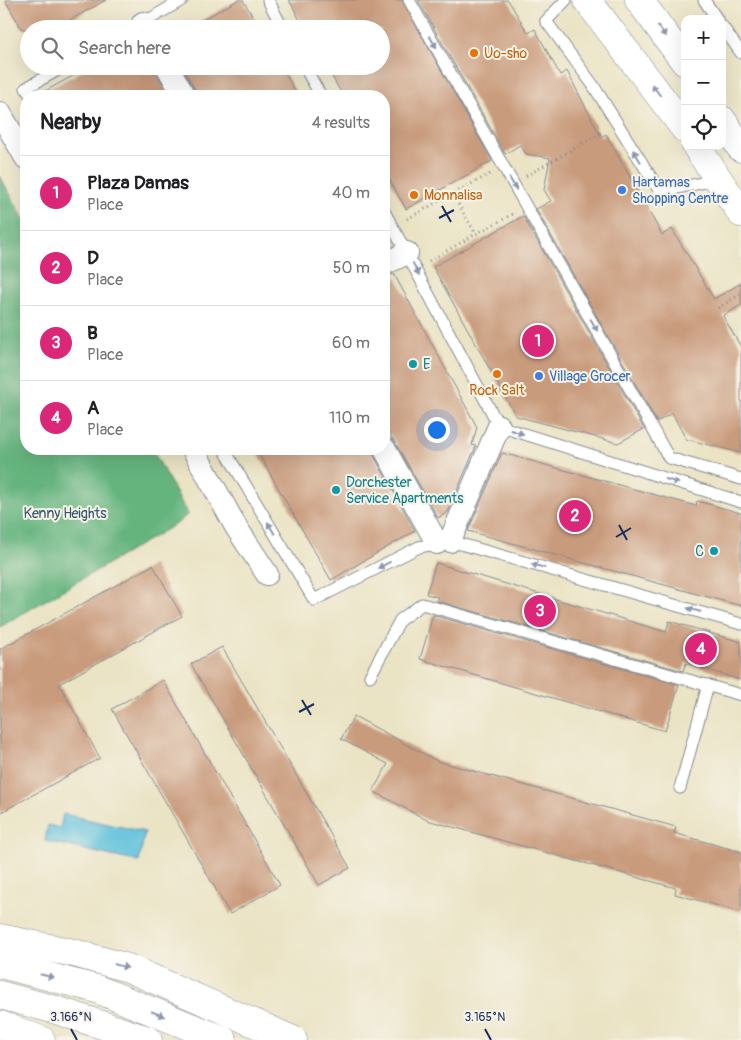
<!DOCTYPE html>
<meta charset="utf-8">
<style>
body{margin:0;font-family:Pangolin,sans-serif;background:#f2f2f2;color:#202124}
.controls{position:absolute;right:15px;top:15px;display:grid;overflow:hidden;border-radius:10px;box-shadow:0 5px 20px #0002}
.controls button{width:45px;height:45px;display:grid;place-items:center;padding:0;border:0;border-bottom:1px solid #e0e0e0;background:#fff;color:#202124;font:25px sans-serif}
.you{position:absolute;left:436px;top:429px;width:18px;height:18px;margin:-12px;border:4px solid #fff;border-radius:50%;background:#1a73e8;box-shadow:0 0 0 8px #1a73e833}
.badge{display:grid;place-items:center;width:32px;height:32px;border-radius:50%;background:#db2777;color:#fff;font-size:16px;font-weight:700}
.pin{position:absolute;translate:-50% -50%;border:2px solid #fff;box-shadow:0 1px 5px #0006}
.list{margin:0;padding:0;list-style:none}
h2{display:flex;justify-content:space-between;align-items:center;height:65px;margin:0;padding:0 20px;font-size:21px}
h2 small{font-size:16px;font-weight:400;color:#757577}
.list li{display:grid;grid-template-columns:32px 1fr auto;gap:15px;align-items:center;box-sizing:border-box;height:75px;padding:0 20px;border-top:1px solid #e0e0e0}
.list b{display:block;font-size:19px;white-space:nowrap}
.list p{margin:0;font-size:16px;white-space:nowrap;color:#757577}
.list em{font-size:16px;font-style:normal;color:#757577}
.icon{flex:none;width:28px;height:28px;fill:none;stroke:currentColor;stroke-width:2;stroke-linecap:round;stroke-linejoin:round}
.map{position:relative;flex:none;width:741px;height:1040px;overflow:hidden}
.search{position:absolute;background:#fff;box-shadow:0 5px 20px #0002;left:20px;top:20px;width:370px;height:55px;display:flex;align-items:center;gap:12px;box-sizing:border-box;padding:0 18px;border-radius:28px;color:#757577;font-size:19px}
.panel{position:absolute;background:#fff;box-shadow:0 5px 20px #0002;left:20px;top:90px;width:370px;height:365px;border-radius:20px}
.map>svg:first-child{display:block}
.forest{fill:#65b47e;stroke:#40726e}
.water{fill:#5ec1dc;stroke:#3c789d}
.building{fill:#c99b7d}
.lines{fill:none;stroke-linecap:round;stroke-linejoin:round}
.lane-casing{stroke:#828991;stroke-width:13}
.street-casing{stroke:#828991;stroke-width:24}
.secondary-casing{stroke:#828991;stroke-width:29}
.highway-casing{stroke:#828991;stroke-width:29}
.path{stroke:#828991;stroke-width:3;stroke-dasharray:1 4;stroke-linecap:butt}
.lane{stroke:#fff;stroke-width:11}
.street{stroke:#fff;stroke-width:22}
.secondary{stroke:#fff;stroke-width:28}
.highway{stroke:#fff;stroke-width:28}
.oneway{fill:#8d97ae}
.ticks{fill:none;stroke:#1b2f5e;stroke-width:2}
.food-dot{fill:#e8710a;stroke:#f7f3e8;stroke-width:2}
.shop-dot{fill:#3f7fe0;stroke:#f7f3e8;stroke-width:2}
.culture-dot{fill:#0f9aa8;stroke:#f7f3e8;stroke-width:2}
.labels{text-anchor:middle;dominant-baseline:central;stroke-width:4;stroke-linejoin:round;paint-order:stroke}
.food-label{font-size:14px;fill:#c56008;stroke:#f7f3e8;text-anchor:start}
.shop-label{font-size:14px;fill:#366cbe;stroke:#f7f3e8;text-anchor:start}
.culture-label{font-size:14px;fill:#0d838f;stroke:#f7f3e8;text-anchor:start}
.park-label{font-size:14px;fill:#33586c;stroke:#f7f3e8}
.ticks-label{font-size:12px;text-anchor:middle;fill:#1b2f5e;stroke:#f7f3e8;stroke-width:4;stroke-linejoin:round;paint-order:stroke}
</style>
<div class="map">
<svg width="741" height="1040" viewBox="0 0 741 1040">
<rect width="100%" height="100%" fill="#f7f3e8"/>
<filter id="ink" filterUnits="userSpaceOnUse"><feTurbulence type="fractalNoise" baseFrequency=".02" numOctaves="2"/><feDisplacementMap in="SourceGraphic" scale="10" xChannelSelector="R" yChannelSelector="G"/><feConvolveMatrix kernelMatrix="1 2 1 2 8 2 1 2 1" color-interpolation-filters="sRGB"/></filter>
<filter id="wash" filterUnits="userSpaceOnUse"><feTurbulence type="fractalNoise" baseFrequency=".0096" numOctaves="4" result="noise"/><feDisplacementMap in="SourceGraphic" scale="20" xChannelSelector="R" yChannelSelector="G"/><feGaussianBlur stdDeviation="1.12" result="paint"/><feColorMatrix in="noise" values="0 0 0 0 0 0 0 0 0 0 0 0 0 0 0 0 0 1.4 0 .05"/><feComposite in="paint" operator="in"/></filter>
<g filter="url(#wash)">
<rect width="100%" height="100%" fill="#eae3c4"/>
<path class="forest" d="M0,176L26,223V449H152L188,514L179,522L0,627Z"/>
<path class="water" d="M63,814L145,832L139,862L45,841L48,825L60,828Z"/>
<g id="blocks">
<path class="building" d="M5,0H106L54,29H22Z
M238,0H243L260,29H186Z
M289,0H402L492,161L406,209L384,170V96H343L326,66H381V29H305Z
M418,0H508L528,33L535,29L560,75L567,71L601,137L606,134L662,235L672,229L714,299L741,283V305L723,316L741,347V453L686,439L672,413L657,422L536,209L551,201L544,190L550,158L526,154L520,145L505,154Z
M91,66H154L156,72L169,96H38V95Z
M182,66H281L298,96H197L195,90Z
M523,216L644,429L618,443L516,416L433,267Z
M394,274L477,427L472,445L476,446L448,512L438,518L395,442L384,425V277Z
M256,449H371L373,454L415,531L331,580Z
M502,453L696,506L697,501L741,513V606L468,531Z
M436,563L666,632L669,621L741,642V680L686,663L683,671L437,601L438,597L426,594Z
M153,565L182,616L59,684L100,758L0,813V649Z
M433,615L679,685L665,731L420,659Z
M222,647L350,868L319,885L191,664Z
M163,680L280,885L230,914L112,709Z
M354,716L437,761L676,827L674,833L741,852V912L675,894L676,888L427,820L373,791L388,764L341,739Z"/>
</g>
</g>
<g filter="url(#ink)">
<use href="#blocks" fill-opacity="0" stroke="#828991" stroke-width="1"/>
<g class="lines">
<g class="lane-casing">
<path id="lane" d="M268,0L283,29
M409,0L669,458L741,479
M566,0L546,21L593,85L659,190H669L719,179
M704,0L717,19
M722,26L741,53
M133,29L182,0
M304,66L321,96
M31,96L26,88L65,66
M384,211L499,426L741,502
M224,449L314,600L419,547L450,541L741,624
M370,676L400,620L422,604L741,695
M680,788L708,685"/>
</g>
<g class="street-casing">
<path id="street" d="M143,23L146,29
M167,66L184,96
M0,113L26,158
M384,264L407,253
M384,448L437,543
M193,449L236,527L267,574
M450,541L499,426"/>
</g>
<g class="secondary-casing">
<path id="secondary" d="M587,0L685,129
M639,0L685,62
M722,120L741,148
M696,146L741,213"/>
</g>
<g class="highway-casing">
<path id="highway" d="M0,938L74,953L128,968L293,1040
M0,964L97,989L223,1040
M0,995L56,1010L148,1040
M0,1025L41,1040"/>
</g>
<path class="path" d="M490,174L452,194L476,234L513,214
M526,176L601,133
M407,219L452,194
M429,261L476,234
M718,308L741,294"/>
<use href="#lane" class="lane"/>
<use href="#street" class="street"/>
<use href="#secondary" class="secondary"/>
<use href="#highway" class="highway"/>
</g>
<defs><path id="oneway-solid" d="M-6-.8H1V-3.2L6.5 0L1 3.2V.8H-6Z" transform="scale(1.25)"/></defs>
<g class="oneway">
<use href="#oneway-solid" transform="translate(662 31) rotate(53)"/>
<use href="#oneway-solid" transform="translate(433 42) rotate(60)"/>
<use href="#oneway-solid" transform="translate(656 90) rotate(-127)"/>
<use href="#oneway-solid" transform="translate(637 156) rotate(-122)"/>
<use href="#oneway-solid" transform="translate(513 184) rotate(60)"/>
<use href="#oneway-solid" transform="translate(416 269) rotate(62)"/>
<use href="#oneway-solid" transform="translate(594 325) rotate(60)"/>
<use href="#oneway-solid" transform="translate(517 432) rotate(17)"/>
<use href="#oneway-solid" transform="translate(672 481) rotate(17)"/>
<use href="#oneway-solid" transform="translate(271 528) rotate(-121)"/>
<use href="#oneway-solid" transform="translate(384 565) rotate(153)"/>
<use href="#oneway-solid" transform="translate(538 566) rotate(-164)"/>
<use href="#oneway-solid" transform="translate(694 610) rotate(-164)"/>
<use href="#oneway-solid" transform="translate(121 966) rotate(16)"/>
<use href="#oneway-solid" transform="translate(47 976) rotate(14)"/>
<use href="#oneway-solid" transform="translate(158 1014) rotate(22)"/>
</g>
</g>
<path class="ticks" d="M442,206L451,222M439,218L454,210M619,525L627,540M616,537L631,528M302,700L311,715M299,712L314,704M71,1029L77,1040M485,1029L491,1040"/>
<g class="food-dot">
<circle cx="474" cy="53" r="5"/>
<circle cx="414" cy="195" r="5"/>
<circle cx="497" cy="374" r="5"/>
</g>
<g class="shop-dot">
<circle cx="622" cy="190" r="5"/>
<circle cx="539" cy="376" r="5"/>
</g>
<g class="culture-dot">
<circle cx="413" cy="364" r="5"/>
<circle cx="336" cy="490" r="5"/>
<circle cx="714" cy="551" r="5"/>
</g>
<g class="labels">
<g class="food-label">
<text x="484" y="53">Uo-sho</text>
<text x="424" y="195">Monnalisa</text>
<text x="497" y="390" text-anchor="middle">Rock Salt</text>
</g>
<g class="shop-label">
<text x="632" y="182">Hartamas<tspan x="632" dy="16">Shopping Centre</tspan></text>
<text x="549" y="376">Village Grocer</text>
</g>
<g class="culture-label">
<text x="423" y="364">E</text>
<text x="346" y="482">Dorchester<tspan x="346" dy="16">Service Apartments</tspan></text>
<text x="704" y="551" text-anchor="end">C</text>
</g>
<g class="park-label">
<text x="65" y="513">Kenny Heights</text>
</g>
</g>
<g class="ticks-label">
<text x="71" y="1021">3.166°N</text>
<text x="485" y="1021">3.165°N</text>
</g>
</svg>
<div class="controls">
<button>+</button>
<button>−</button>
<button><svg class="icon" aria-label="locate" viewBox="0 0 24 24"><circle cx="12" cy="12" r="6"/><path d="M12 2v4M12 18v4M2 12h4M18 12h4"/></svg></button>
</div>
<div class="you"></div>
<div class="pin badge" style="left:538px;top:341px">1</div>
<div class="pin badge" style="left:575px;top:516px">2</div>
<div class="pin badge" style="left:540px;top:611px">3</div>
<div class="pin badge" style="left:701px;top:649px">4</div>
<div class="search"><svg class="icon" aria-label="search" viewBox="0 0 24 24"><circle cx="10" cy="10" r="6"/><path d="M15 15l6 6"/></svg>Search here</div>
<section class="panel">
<h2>Nearby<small>4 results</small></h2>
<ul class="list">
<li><span class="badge">1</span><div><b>Plaza Damas</b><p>Place</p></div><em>40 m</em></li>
<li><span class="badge">2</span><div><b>D</b><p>Place</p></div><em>50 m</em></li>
<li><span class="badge">3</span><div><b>B</b><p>Place</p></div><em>60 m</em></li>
<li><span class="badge">4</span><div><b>A</b><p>Place</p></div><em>110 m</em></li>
</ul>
</section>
</div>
